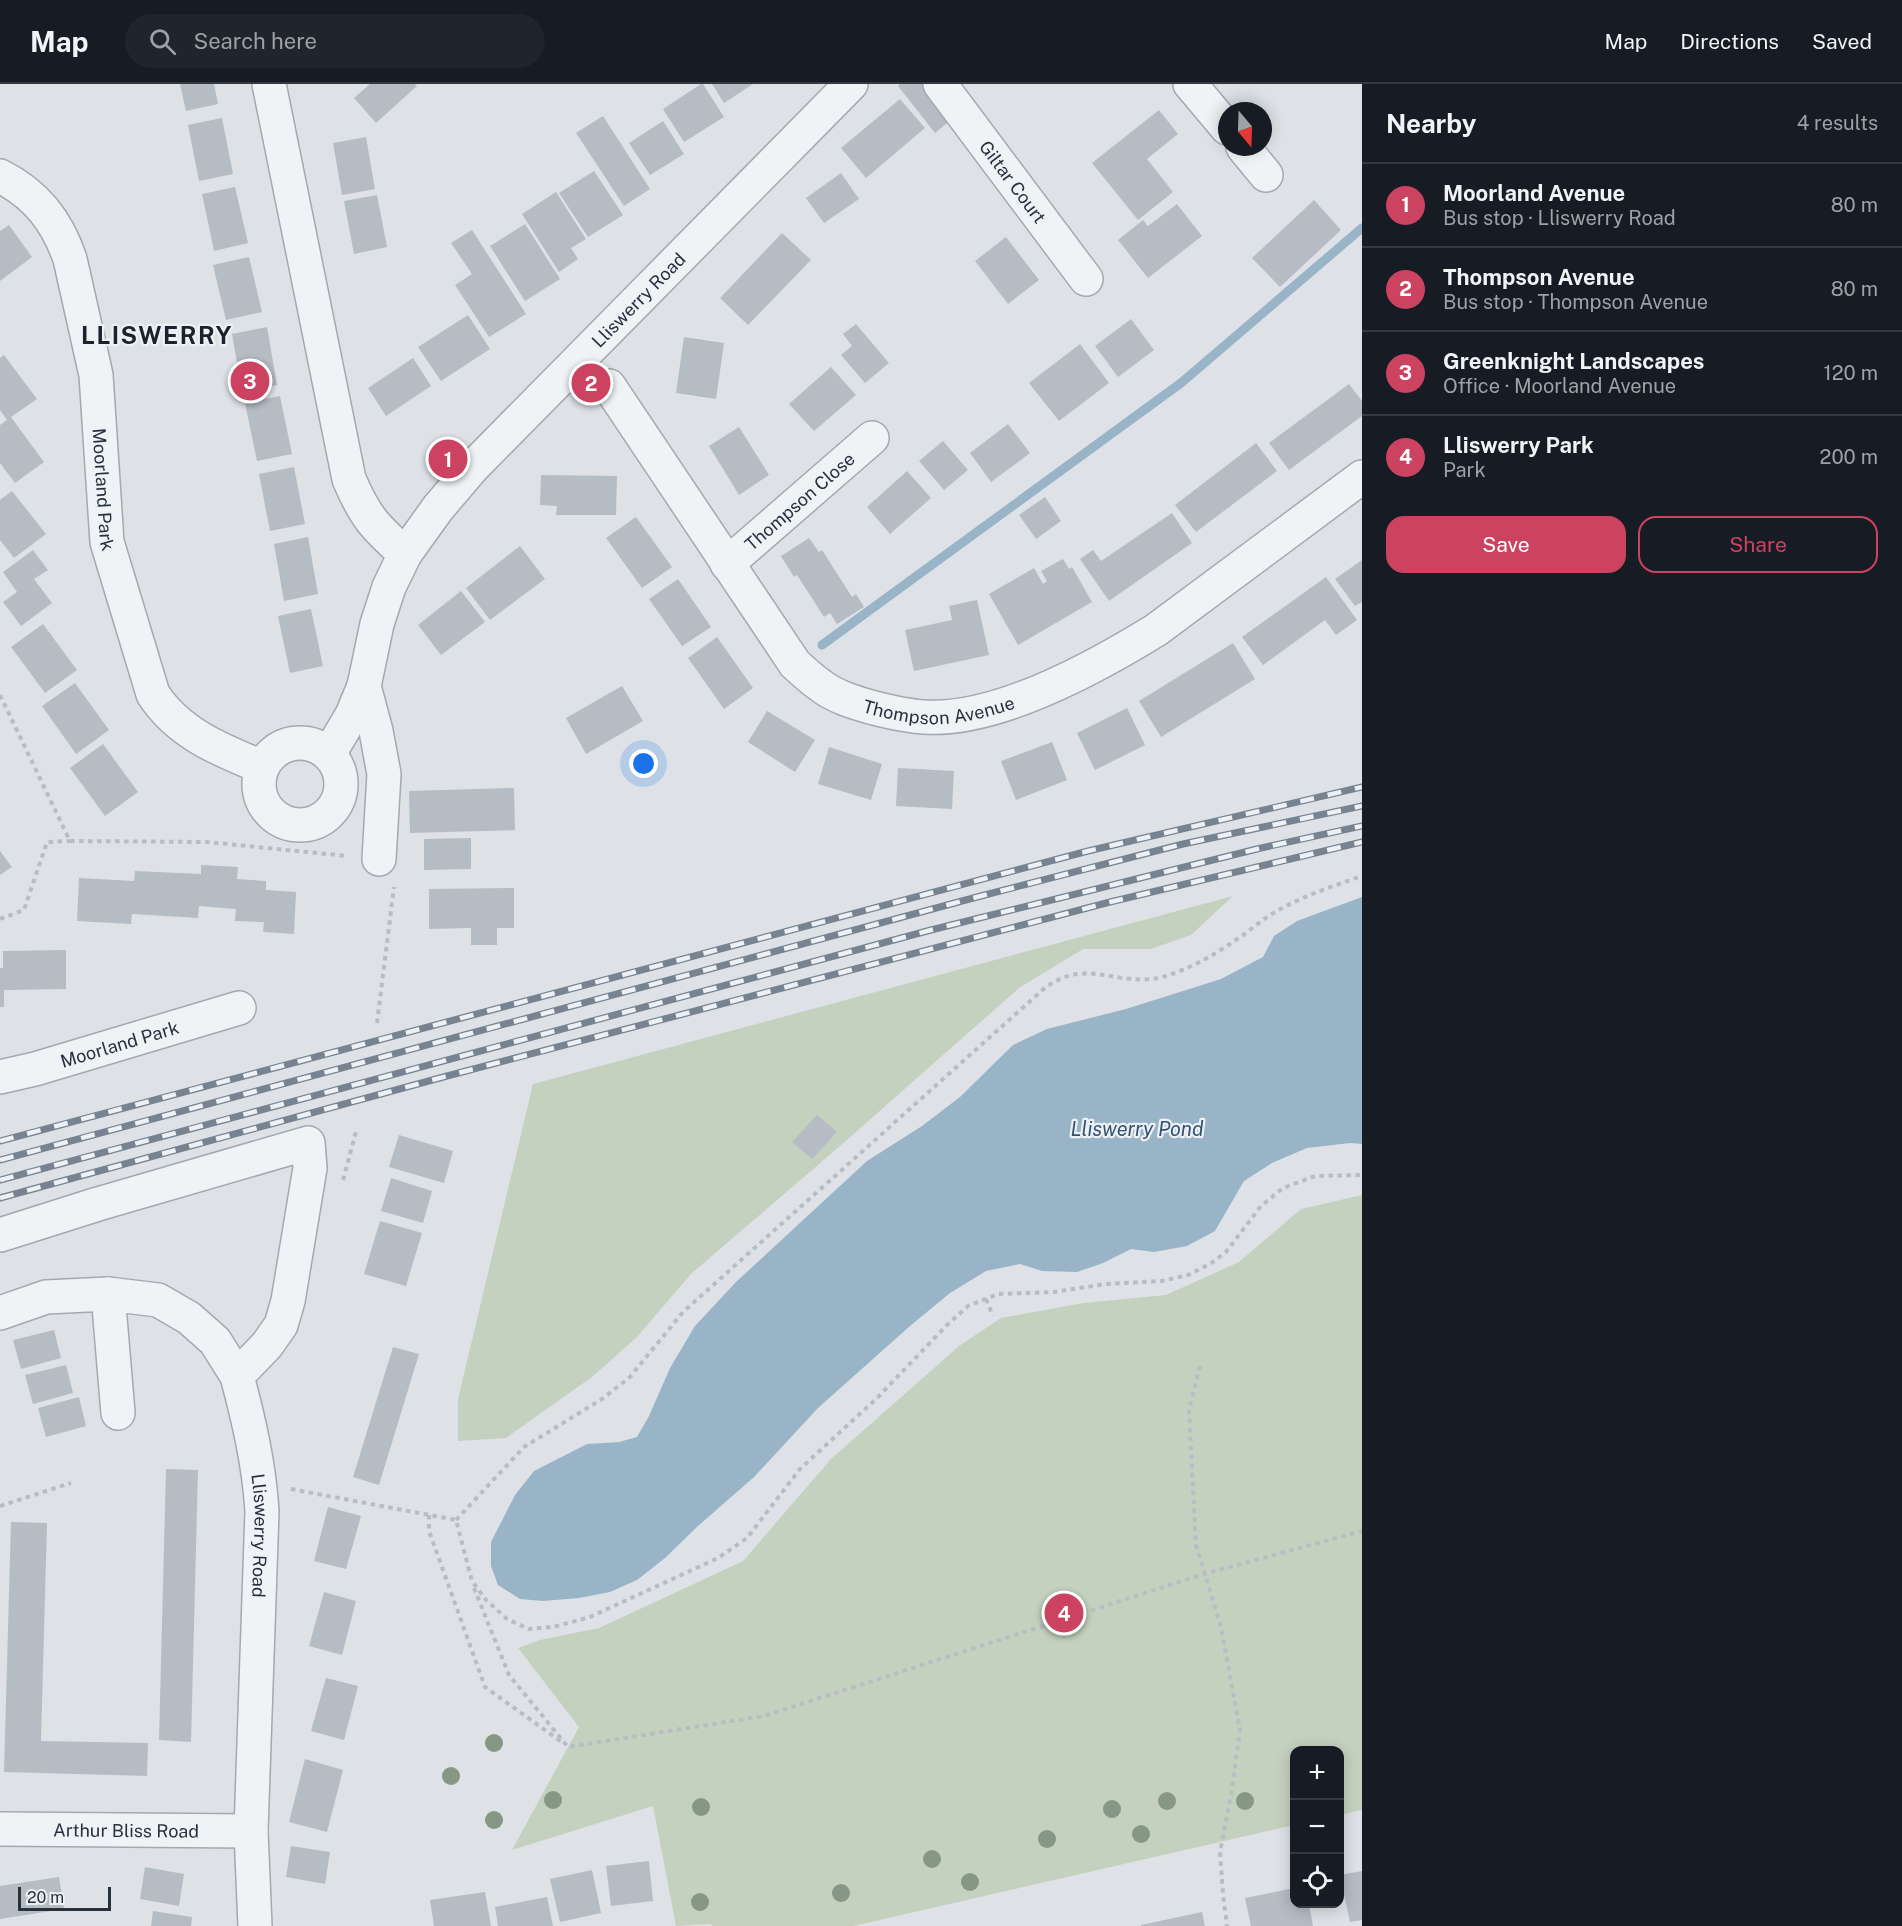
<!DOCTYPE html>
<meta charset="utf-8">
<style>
body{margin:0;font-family:"Public Sans",sans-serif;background:#20242c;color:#f1f3f6}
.controls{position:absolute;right:18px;bottom:18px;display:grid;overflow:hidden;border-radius:12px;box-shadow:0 3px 15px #0003}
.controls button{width:54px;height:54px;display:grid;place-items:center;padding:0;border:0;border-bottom:2px solid #363941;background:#171b24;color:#f1f3f6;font:30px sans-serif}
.compass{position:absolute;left:1218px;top:18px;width:54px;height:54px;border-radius:50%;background:#171b24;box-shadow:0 3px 15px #0003;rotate:161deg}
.scale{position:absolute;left:18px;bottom:15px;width:93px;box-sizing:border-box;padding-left:6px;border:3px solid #27313e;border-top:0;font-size:16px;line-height:21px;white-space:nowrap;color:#27313e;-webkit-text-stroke:4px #edf1f5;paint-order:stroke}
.you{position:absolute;left:644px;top:680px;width:21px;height:21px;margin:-15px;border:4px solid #fff;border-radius:50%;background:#1a73e8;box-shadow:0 0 0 9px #1a73e833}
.badge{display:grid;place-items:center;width:39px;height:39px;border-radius:50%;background:#cc4362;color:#fff;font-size:20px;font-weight:700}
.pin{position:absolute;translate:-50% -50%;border:3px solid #fff;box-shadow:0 2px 6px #0006}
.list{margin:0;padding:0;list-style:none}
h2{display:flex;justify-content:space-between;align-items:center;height:78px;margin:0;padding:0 24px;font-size:26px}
h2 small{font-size:20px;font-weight:400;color:#9ea1a6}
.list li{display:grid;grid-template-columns:39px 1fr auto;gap:18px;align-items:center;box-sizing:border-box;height:84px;padding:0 24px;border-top:2px solid #363941}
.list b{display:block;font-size:22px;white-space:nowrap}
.list p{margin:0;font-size:20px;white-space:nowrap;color:#9ea1a6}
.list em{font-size:20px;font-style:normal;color:#9ea1a6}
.actions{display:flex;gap:12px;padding:18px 24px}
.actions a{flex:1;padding:14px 0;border:2px solid #cc4362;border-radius:18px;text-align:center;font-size:21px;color:#cc4362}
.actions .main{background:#cc4362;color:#fff}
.icon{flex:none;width:33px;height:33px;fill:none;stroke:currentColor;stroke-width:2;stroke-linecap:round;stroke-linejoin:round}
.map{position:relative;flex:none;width:1362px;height:1842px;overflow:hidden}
header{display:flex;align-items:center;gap:36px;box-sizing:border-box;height:84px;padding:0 30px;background:#171b24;border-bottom:2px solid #363941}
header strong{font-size:28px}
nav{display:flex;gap:33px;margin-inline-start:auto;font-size:21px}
.search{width:420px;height:54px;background:#20242c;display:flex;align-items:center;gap:15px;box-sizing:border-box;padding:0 21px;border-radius:33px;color:#9ea1a6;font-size:22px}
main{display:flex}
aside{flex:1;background:#171b24}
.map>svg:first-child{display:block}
.green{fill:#c5d1bf}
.water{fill:#99b3c7}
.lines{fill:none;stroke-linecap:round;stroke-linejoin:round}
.stream{stroke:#99b3c7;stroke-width:9}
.building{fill:#b5bcc4}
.minor-casing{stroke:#a3a9b1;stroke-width:36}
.path{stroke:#b8bdc2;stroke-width:4;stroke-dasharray:4.5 4.5;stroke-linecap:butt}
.minor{stroke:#f0f3f6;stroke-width:33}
.rail-casing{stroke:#778391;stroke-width:7}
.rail{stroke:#edf1f5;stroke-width:4.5;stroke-dasharray:14;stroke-linecap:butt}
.tree{fill:#869785}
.labels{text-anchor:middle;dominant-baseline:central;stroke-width:4.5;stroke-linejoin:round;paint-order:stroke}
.street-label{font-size:18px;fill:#27313e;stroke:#edf1f5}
.water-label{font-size:20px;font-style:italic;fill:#325371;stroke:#edf1f5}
.district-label{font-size:24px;font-weight:bold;letter-spacing:1.5px;fill:#1a222e;stroke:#edf1f5}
</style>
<header>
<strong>Map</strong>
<div class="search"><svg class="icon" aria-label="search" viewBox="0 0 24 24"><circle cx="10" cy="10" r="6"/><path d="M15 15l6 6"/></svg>Search here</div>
<nav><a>Map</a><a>Directions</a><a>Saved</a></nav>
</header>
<main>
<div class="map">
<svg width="1362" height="1842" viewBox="0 0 1362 1842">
<rect width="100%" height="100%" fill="#dee2e7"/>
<path class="green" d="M1233,812L1191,851L1151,865H1083L1019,904L840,1062L692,1189L637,1253L592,1293L506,1354L458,1357V1315L533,1000Z
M1362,1111V1726L1340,1731V1666H1294V1741L854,1842H712L711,1840L676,1842L653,1722L512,1766L579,1643L518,1564L540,1556L599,1544L743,1477L831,1375L959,1262L1001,1234L1083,1219L1166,1211L1239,1178L1301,1125Z"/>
<path class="water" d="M1362,813V1060L1350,1059L1307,1064L1272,1079L1244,1097L1215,1147L1187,1162L1154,1168L1131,1165L1103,1179L1077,1188L1042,1187L1020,1180L986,1187L950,1209L910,1242L818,1324L754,1393L698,1442L665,1474L637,1496L610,1508L579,1514L543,1517L520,1515L498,1501L491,1482V1458L515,1411L534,1387L587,1360L619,1358L637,1353L649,1332L670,1284L695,1242L736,1198L867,1077L922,1042L960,1013L1013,961L1047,945L1126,925L1221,895L1263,873L1274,852L1297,837Z"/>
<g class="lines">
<path class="stream" d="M822,561L1181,299L1362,144"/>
</g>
<path class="building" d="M180,0H214L218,20L186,27Z
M370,0H415L417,2L376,39L354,14Z
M701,0H703L724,33L684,58L663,25Z
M712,0H753L724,19Z
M900,0H931L956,32L935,49L898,2Z
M900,15L925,44L866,94L841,64Z
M1159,26L1178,50L1147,75L1173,108L1138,136L1092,79Z
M603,32L650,105L624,122L576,49Z
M222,34L233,90L199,97L188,41Z
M663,37L684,70L650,91L629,59Z
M366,53L375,105L342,111L333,59Z
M594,87L623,131L588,153L559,109Z
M841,89L859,115L824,139L806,114Z
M235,103L248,159L214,167L202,110Z
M556,108L586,155L571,164L578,175L559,188L522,130Z
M377,111L387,163L354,170L344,117Z
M1314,116L1341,146L1280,203L1252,174Z
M1177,120L1202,152L1148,194L1118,156L1143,136L1148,142Z
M525,140L560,195L525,217L490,162Z
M9,141L32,173L0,197V147Z
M472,146L526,230L489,253L455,201L472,190L451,159Z
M782,149L811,176L748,241L720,214Z
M1006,153L1039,196L1008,220L975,177Z
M249,173L262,228L226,236L213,181Z
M468,231L490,265L441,297L418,263Z
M1131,235L1154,266L1118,293L1095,262Z
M856,240L889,279L865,299L841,271L852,262L843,250Z
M267,243L277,301L242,308L232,250Z
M684,253L724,259L716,315L676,309Z
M1080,260L1109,299L1059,337L1029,299Z
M4,271L37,315L11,333L44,378L15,399L0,379V341L7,336L0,326V274Z
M413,274L431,302L386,332L368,304Z
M831,283L856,311L814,347L789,320Z
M1349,300L1362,317V332L1289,386L1269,359Z
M280,312L292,370L257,377L245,319Z
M1008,340L1030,369L991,398L970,369Z
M739,343L769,391L739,411L709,362Z
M943,357L968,386L944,406L919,377Z
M1256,359L1277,387L1196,448L1175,421Z
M294,383L305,440L270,447L259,390Z
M907,387L931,414L890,450L867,423Z
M541,391L617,392L616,431H556L557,422L540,421Z
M12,407L46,450L14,474L0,456V416Z
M1045,413L1061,437L1036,455L1019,431Z
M1172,429L1192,459L1109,517L1080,475L1093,466L1101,477Z
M636,433L672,483L642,504L606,454Z
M308,453L318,510L284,517L274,460Z
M809,454L819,468L822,466L852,513L856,510L864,523L837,540L830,529L824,533L797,491L794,493L781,472Z
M520,462L545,495L490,536L466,504Z
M33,466L48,486L34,495L52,519L21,542L3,518L17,508L3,488Z
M1063,475L1069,485L1072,483L1092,518L1018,561L989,510L1034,484L1043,500L1047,497L1041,487Z
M1362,476V518L1355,522L1335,495Z
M1326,493L1357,536L1336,551L1325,536L1263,581L1242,553Z
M678,495L711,543L682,562L649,515Z
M461,507L485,538L441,571L418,541Z
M977,516L989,571L914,587L905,546L952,536L949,522Z
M311,525L323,582L290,589L278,532Z
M43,540L77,586L45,609L11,563Z
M717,553L753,604L724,625L688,574Z
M1233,559L1255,595L1161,653L1139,617Z
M75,599L109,646L76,670L42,622Z
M622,602L643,637L586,670L566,634Z
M1127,624L1145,661L1095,686L1077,649Z
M767,627L815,656L795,688L748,658Z
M1052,658L1067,696L1016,716L1001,677Z
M103,660L138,708L105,732L70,684Z
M829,663L882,680L871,716L818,700Z
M898,684L954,687L952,725L896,722Z
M514,704L515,746L410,749L409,707Z
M471,754V785L424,786V755Z
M0,767L12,783L0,791Z
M201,781L238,783L237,795L266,797V806L296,808L294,850L263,848L264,838L235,837L236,825L199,822L198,834L132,830L131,840L77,837L79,794L134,797L135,787L201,790Z
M514,804V844H497V861H471V844L429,845V805Z
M66,866V905L4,906V923H0V884H3V867Z
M817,1031L837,1048L812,1075L792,1058Z
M399,1051L453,1067L444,1099L389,1083Z
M391,1094L432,1107L423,1139L381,1127Z
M380,1137L422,1149L406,1202L364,1190Z
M54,1246L61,1274L21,1285L13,1256Z
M393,1263L419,1270L379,1401L353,1393Z
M66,1281L73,1309L33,1320L25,1291Z
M79,1313L86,1342L46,1353L38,1324Z
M166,1385L198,1386L191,1658L159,1656Z
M328,1423L361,1432L346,1485L314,1477Z
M11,1438L47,1439L41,1657L148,1659L147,1692L4,1688Z
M324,1508L356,1517L342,1571L309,1562Z
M326,1594L358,1602L344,1656L311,1647Z
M305,1675L343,1686L327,1748L289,1738Z
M291,1762L330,1768L325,1800L286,1793Z
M649,1777L653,1817L611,1822L606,1782Z
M145,1783L184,1790L179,1822L140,1815Z
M592,1786L601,1829L560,1838L550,1795Z
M1362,1787V1836L1350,1838L1340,1791Z
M59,1793L64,1825L0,1835V1802Z
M1294,1804V1820H1309L1313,1842H1251L1245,1814Z
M485,1808L491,1842H434L430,1816Z
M547,1813L553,1842H498L495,1823Z
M153,1827L192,1833L191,1842H151Z
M1202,1828L1205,1842H1141V1841Z"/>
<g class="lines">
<g class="minor-casing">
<g id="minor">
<path d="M269,0L349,395C365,433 375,443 405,470"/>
<path id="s1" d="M940,0L1086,195"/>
<path d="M1190,0L1227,44"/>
<path d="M1243,63L1266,91"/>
<path id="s2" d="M0,92C36,110 57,137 70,175L96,291L107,458L153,610C178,649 220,666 262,683"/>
<path id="s3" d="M609,302L795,580C803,587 811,595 820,601C835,613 856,619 874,624C890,628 907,632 924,633C996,638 1096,583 1156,546L1362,393"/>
<path id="s4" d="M727,480L872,354"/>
<circle cx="300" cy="700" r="41"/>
<path d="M329,670L352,631L364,602"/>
<path id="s5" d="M379,775L384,690L376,647L364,602L377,540L389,503L405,470L438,424L472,384L851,0"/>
<path id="s6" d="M0,993L35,985L239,924"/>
<path id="s7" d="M0,1151L98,1120L308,1059L310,1084L288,1217L281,1241L267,1261L237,1292C249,1337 259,1380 262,1427L251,1747L255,1842"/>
<path d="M108,1210L118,1329"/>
<path d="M0,1229L46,1213L108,1210L158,1216L189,1234L215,1257L237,1292"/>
<path id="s8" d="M0,1745L251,1747"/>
</g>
</g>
<path class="path" d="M0,611L70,757L207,758L347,772
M0,835L24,826L47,758L70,757
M377,939L394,803
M343,1096L357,1044
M986,1215L993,1232
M1200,1282L1189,1326L1196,1461L1221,1543L1240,1646L1231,1711L1220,1768L1223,1810L1227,1842
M291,1405L456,1436L472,1497L486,1516L507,1535L529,1545L553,1543L590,1533L718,1474L747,1454L800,1385L876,1315L948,1240L968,1222L998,1210L1054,1208L1105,1200L1162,1197L1188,1191L1210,1180L1226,1168L1261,1122L1283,1104L1315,1092L1362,1091
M0,1422L71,1399
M429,1431V1447L485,1603L563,1659
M456,1436L524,1363L602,1315L630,1293L683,1228L1046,903C1089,873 1117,904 1162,893C1188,886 1214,871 1236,856C1250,847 1262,835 1277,827C1303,812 1333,802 1362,792
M474,1504L509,1591L568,1663L764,1632L1204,1490L1362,1447"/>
<use href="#minor" class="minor"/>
<g class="rail-casing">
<path id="rail" d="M0,1057L1088,767L1362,703
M0,1076L977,813L1183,760L1362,722
M0,1096L931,846L1261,764L1362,742
M0,1114L447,992L1110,818L1362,758"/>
</g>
<use href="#rail" class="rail"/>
</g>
<g class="tree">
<circle cx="494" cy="1659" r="9"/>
<circle cx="451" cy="1692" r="9"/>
<circle cx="553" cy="1716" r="9"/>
<circle cx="1167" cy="1717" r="9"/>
<circle cx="1245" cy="1717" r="9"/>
<circle cx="701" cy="1723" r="9"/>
<circle cx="1112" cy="1725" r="9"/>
<circle cx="494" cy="1736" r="9"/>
<circle cx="1141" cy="1750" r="9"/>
<circle cx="1047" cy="1755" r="9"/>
<circle cx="932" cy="1775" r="9"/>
<circle cx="970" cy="1798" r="9"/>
<circle cx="841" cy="1809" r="9"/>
<circle cx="700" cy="1818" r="9"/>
</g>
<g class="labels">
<g class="street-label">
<text stroke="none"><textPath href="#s1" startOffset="122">Giltar Court</textPath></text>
<text stroke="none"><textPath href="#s5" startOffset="660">Lliswerry Road</textPath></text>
<text stroke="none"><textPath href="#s2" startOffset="345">Moorland Park</textPath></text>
<text stroke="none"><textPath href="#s4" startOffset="96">Thompson Close</textPath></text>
<text stroke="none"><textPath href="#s3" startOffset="492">Thompson Avenue</textPath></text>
<text stroke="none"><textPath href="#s6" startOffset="124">Moorland Park</textPath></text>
<text stroke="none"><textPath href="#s7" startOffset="736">Lliswerry Road</textPath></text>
<text stroke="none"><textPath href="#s8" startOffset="126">Arthur Bliss Road</textPath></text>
</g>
<g class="water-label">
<text x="1137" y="1045">Lliswerry Pond</text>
</g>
<g class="district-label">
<text x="157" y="251">LLISWERRY</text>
</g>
</g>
</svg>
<div class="controls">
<button>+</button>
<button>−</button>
<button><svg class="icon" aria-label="locate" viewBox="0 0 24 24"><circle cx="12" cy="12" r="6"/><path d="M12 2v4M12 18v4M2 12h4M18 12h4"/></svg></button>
</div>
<svg class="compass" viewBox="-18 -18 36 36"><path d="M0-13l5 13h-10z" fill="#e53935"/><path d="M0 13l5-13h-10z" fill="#9ea1a6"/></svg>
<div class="scale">20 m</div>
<div class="you"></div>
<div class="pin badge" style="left:448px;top:375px">1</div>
<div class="pin badge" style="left:591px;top:299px">2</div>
<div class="pin badge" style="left:250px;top:297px">3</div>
<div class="pin badge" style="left:1064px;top:1529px">4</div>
</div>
<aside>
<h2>Nearby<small>4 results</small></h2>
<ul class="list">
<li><span class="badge">1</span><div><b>Moorland Avenue</b><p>Bus stop · Lliswerry Road</p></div><em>80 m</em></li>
<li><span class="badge">2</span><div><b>Thompson Avenue</b><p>Bus stop · Thompson Avenue</p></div><em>80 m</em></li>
<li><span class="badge">3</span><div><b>Greenknight Landscapes</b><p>Office · Moorland Avenue</p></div><em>120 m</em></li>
<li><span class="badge">4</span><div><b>Lliswerry Park</b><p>Park</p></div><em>200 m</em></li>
</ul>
<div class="actions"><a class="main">Save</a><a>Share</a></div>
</aside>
</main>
